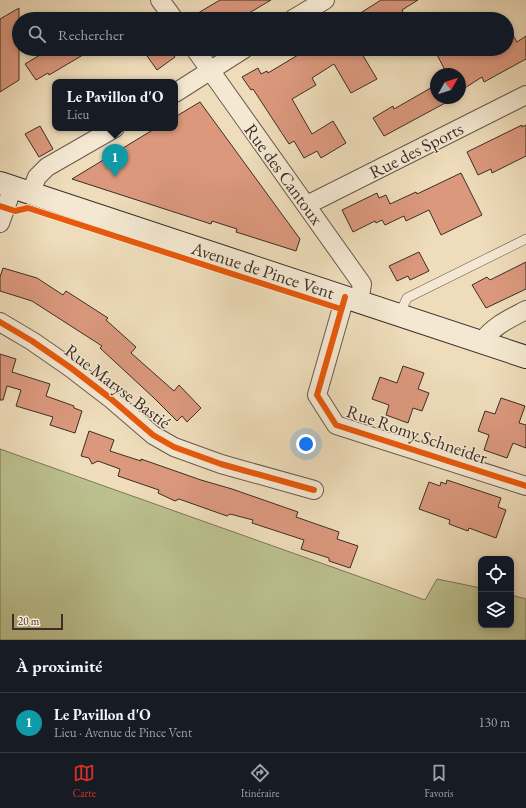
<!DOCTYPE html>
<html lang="fr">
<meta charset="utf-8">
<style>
body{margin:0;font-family:"EB Garamond",serif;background:#20242c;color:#f1f3f6}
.controls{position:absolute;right:12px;bottom:12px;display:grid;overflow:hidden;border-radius:8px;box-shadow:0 2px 6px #0003}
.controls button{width:36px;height:36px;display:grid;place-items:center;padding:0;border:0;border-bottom:1px solid #363941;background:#171b24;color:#f1f3f6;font:20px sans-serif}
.compass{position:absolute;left:430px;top:68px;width:36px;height:36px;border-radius:50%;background:#171b24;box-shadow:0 2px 6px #0003;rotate:51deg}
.scale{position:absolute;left:12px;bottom:10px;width:51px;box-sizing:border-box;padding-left:4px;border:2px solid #3b2e27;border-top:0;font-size:11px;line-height:14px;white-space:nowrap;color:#3b2e27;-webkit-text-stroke:3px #f4e8d2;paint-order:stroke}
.you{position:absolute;left:306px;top:444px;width:14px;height:14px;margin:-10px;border:3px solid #fff;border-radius:50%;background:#1a73e8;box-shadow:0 0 0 6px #1a73e833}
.badge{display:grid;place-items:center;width:26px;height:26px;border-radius:50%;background:#d93025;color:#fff;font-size:13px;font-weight:700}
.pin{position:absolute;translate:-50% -33px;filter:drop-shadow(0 1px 2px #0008)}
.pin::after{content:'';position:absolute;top:21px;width:14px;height:12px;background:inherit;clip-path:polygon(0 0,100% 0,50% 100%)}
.popup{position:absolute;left:52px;top:79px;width:126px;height:52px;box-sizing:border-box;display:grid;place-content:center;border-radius:8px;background:#171b24;filter:drop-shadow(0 1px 3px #0005);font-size:13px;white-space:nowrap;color:#9ea1a6}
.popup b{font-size:15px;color:#f1f3f6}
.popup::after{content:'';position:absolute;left:50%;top:100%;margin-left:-8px;border:8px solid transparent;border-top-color:#171b24}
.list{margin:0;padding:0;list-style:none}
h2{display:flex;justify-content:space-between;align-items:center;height:52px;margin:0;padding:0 16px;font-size:17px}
h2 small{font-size:13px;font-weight:400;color:#9ea1a6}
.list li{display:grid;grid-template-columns:26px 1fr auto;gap:12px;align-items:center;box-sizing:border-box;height:60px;padding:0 16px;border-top:1px solid #363941}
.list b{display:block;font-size:15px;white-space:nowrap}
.list p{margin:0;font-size:13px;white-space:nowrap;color:#9ea1a6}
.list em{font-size:13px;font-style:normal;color:#9ea1a6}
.icon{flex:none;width:22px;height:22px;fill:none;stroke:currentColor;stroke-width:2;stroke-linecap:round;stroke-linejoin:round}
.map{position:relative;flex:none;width:526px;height:640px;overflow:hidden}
.search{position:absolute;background:#171b24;box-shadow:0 2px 6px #0003;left:12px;right:12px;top:12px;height:44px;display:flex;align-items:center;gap:10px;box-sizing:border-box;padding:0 14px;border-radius:22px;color:#9ea1a6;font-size:15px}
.sheet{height:112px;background:#171b24}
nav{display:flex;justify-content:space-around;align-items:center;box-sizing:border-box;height:56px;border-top:1px solid #363941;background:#171b24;font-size:11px;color:#9ea1a6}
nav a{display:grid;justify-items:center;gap:2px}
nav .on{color:#d93025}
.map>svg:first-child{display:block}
.green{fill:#bbc08e;stroke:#7b775a}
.building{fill:#db987d;stroke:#3b2e27}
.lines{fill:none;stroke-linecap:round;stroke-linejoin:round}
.lane-casing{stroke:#685a4c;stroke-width:10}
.street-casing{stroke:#685a4c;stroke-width:20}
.secondary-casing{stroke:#3b2e27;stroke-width:24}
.lane{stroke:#f4e8d2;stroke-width:9}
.street{stroke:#f4e8d2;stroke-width:18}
.secondary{stroke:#f4e8d2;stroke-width:22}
.cycleway-casing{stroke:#f4e8d2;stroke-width:8}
.cycleway{stroke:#e8590c;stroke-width:6}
.labels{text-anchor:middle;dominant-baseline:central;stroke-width:3;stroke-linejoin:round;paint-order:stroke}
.street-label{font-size:18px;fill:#3b2e27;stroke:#f4e8d2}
</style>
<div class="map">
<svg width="526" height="640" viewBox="0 0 526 640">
<rect width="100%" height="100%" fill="#eedcba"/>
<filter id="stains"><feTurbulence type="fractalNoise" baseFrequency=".005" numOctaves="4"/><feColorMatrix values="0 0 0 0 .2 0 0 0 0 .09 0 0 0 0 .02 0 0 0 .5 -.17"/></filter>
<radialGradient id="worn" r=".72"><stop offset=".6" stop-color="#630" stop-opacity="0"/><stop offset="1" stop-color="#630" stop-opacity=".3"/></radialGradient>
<path class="green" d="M0,449L425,600L437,579L481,588V625H511V595L526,599V640H0Z"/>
<path class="building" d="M220,0H271L239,19H188Z
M381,0H418L402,10L404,15L397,19H351Z
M19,8V80L0,92V19Z
M507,25L517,42L526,36V59L484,82L482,77L460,91V74H447L434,49H507Z
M50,49H93L49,75L48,73L36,80L25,64Z
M142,49H169L175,57L157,70Z
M294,49H359L377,79L351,93L334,64L312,78L316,85L292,99L312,134L333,121L346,143L321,158L317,151L304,158L294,141L289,144L253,89L251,90L242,77L258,68L261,74L267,71L268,73L298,55Z
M436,85V98H447L445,99L447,102L384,136L373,118L393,106L394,109Z
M200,102L300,239L296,251L236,232L237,229L212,221L211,224L72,179L156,128H175V117Z
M522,125V127L526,125V156L492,173L491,169L478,175L467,152Z
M40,126L53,149L39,157L25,134Z
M461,173L482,215L441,235L429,210L406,221L404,216L385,225L382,220L376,223L375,221L353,232L342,210L377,193L379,198L386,195L390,204L416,192L417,194Z
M419,252L429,271L410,280L408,276L397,281L389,266Z
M526,262V289L486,308L472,285L487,277L490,280Z
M3,268L37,278L63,295L66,291L108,318L106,320L136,347L131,353L174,391L179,385L201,408L187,422L182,416L177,421L154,398L100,348L102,346L32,301L0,291V277Z
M0,354L16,359L12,372L50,384L46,396L74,406V408L82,411L75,433L50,425L53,417L16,406L21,390L7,386L3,400H0Z
M403,366L424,373L418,389L429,393L422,411L413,408L408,423L386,415L389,405L372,399L380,377L397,383Z
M501,398L525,406L519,423L526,425V448L513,443L507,458L484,450L489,435L478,431L485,411L495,414Z
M89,431L114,440L110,451L141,461V459L201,480L232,489L298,512L296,517L339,532L337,539L358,546L350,568L329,561V558L301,549L304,540L252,523L253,520L230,514L227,516L179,499L175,501L158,493L159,490L118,476L120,469L98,461L92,464L89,458L81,456Z
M447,480L501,498L498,507L506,510L496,538L469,528L468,531L449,524L450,520L419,509L429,482L440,486L441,482L446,484Z"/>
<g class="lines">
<g class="lane-casing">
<path id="lane" d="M399,315L407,298L526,239"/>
</g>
<g class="street-casing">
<path id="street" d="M160,0L174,19
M293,19L325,0
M195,49L362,284L359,302
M175,93L244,49
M31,192L37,177L47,167L115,128
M307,205L526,95
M0,223L13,187
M345,297L317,395L336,425L526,486
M0,322L32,341L71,368L110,398L153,435L174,447L221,464L314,490
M481,342C495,325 507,320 526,310"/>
</g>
<g class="secondary-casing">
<path id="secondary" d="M0,183L526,357"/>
</g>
<use href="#lane" class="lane"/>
<use href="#street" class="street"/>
<use href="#secondary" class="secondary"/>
<g class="cycleway-casing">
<path id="cycleway" d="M0,206L15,211L28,208L341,309
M345,297L317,395L336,425L526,486
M0,322L32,341L71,368L110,398L153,435L174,447L221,464L314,490"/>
</g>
<use href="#cycleway" class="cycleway"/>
</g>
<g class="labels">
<g class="street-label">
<text transform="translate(416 150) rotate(-27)">Rue des Sports</text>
<text transform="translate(284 174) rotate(54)">Rue des Cantoux</text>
<text transform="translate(263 270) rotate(18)">Avenue de Pince Vent</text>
<text transform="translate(118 386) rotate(37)">Rue Maryse Bastié</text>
<text transform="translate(417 434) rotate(19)">Rue Romy Schneider</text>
</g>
</g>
<rect width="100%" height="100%" filter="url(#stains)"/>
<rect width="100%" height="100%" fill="url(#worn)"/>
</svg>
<div class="controls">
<button><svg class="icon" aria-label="locate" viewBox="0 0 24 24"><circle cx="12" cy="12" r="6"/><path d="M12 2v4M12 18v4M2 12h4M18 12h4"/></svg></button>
<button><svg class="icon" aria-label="layers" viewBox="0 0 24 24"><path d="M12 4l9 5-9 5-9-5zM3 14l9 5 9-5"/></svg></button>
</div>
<svg class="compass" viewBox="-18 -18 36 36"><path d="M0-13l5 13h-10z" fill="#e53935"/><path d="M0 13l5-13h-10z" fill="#9ea1a6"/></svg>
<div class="scale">20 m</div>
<div class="you"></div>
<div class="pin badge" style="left:115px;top:177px;background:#0f9aa8">1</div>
<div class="popup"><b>Le Pavillon d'O</b>Lieu</div>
<div class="search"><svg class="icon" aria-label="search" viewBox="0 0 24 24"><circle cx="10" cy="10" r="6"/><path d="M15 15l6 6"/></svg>Rechercher</div>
</div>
<section class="sheet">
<h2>À proximité<small></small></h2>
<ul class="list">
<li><span class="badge" style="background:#0f9aa8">1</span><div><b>Le Pavillon d'O</b><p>Lieu · Avenue de Pince Vent</p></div><em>130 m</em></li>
</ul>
</section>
<nav>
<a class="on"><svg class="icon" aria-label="map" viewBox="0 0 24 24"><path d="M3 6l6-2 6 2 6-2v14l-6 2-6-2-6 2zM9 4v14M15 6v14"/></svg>Carte</a>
<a><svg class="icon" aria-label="directions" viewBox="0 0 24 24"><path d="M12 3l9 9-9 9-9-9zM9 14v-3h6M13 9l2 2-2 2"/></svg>Itinéraire</a>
<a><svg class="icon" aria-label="saved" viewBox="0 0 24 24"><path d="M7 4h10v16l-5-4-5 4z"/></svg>Favoris</a>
</nav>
